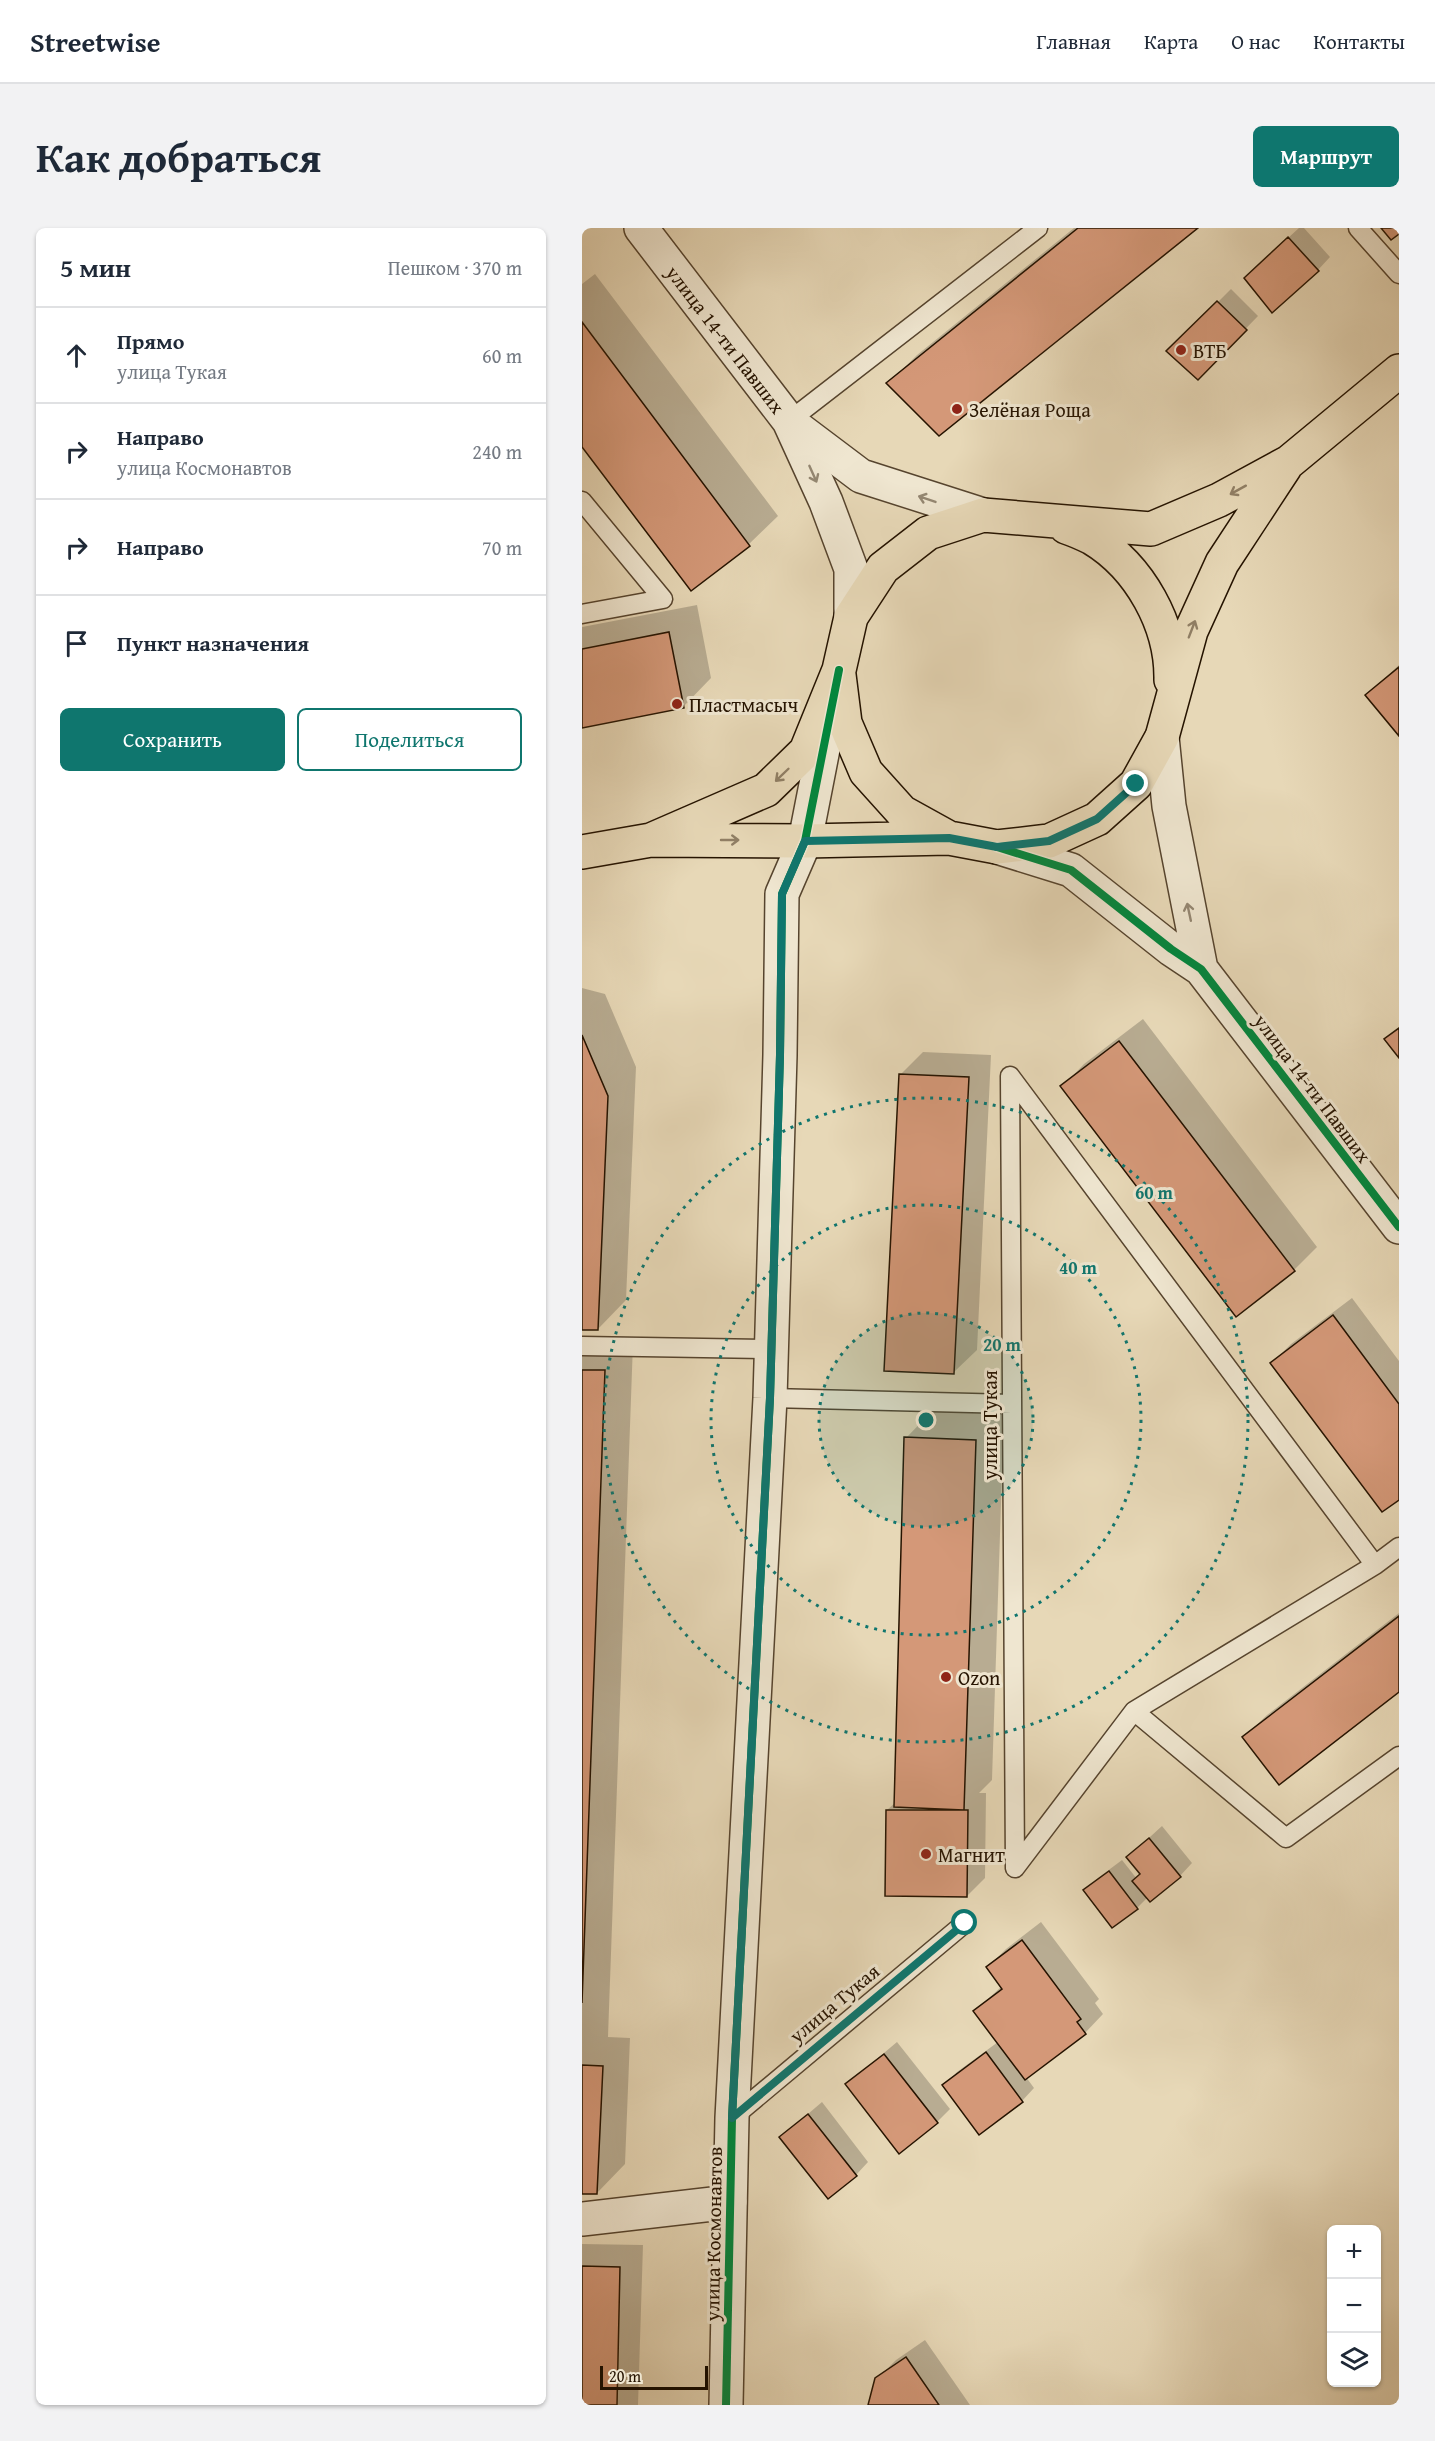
<!DOCTYPE html>
<html lang="ru">
<meta charset="utf-8">
<style>
body{margin:0;font-family:"Gentium Book Plus",serif;background:#f2f2f3;color:#1f2937}
.controls{position:absolute;right:18px;bottom:18px;display:grid;overflow:hidden;border-radius:9px;box-shadow:0 2px 4px #0004}
.controls button{width:54px;height:54px;display:grid;place-items:center;padding:0;border:0;border-bottom:2px solid #e0e1e3;background:#fff;color:#1f2937;font:30px sans-serif}
.scale{position:absolute;left:18px;bottom:15px;width:108px;box-sizing:border-box;padding-left:6px;border:3px solid #251300;border-top:0;font-size:16px;line-height:21px;white-space:nowrap;color:#251300;-webkit-text-stroke:4px #efe6d0;paint-order:stroke}
.stop{position:absolute;width:18px;height:18px;margin:-14px;border:4px solid #0f766e;border-radius:50%;background:#fff}
.stop.end{background:#0f766e;border-color:#fff;box-shadow:0 2px 6px #0008}
.list{margin:0;padding:0;list-style:none}
h2{display:flex;justify-content:space-between;align-items:center;height:78px;margin:0;padding:0 24px;font-size:26px}
h2 small{font-size:20px;font-weight:400;color:#747a83}
.list li{display:grid;grid-template-columns:39px 1fr auto;gap:18px;align-items:center;box-sizing:border-box;height:96px;padding:0 24px;border-top:2px solid #e0e1e3}
.list b{display:block;font-size:22px;white-space:nowrap}
.list p{margin:0;font-size:20px;white-space:nowrap;color:#747a83}
.list em{font-size:20px;font-style:normal;color:#747a83}
.actions{display:flex;gap:12px;padding:18px 24px}
.actions a{flex:1;padding:14px 0;border:2px solid #0f766e;border-radius:9px;text-align:center;font-size:21px;color:#0f766e}
.actions .main{background:#0f766e;color:#fff}
.icon{flex:none;width:33px;height:33px;fill:none;stroke:currentColor;stroke-width:2;stroke-linecap:round;stroke-linejoin:round}
.map{position:relative;flex:none;width:817px;height:2177px;overflow:hidden;border-radius:9px}
header{display:flex;align-items:center;gap:36px;box-sizing:border-box;height:84px;padding:0 30px;background:#fff;border-bottom:2px solid #e0e1e3}
header strong{font-size:28px}
nav{display:flex;gap:33px;margin-inline-start:auto;font-size:21px}
.intro{display:flex;align-items:center;justify-content:space-between;box-sizing:border-box;height:144px;padding:0 36px}
h1{margin:0;font-size:42px}
.button{padding:15px 27px;border-radius:9px;background:#0f766e;color:#fff;font-size:21px;font-weight:700}
main{display:flex;gap:36px;padding:0 36px}
aside{flex:1;background:#fff;border-radius:9px;box-shadow:0 2px 4px #0004}
.map>svg:first-child{display:block}
.shadow{fill:#0003}
.building{fill:#d49878;stroke:#251300;stroke-width:1.5}
.lines{fill:none;stroke-linecap:round;stroke-linejoin:round}
.service-casing{stroke:#56442e;stroke-width:21}
.minor-casing{stroke:#56442e;stroke-width:36}
.tertiary-casing{stroke:#56442e;stroke-width:36}
.primary-casing{stroke:#251300;stroke-width:36}
.service{stroke:#efe6d0;stroke-width:18}
.minor{stroke:#efe6d0;stroke-width:33}
.tertiary{stroke:#efe6d0;stroke-width:33}
.primary{stroke:#e7d8b7;stroke-width:33}
.cycleway-casing{stroke:#efe6d0;stroke-width:11}
.cycleway{stroke:#00873e;stroke-width:8}
.oneway{stroke:#948772}
.oneway2{stroke:#907f65}
.route{stroke:#0f766e;stroke-width:8}
.ring{fill:none;stroke:#0f766e;stroke-width:3;stroke-dasharray:3 6}
.poi-dot{fill:#8f2418;stroke:#efe6d0;stroke-width:2}
.labels{text-anchor:middle;dominant-baseline:central;stroke-width:6;stroke-linejoin:round;paint-order:stroke}
.street-label{font-size:20px;fill:#251300;stroke:#efe6d0}
.poi-label{font-size:20px;fill:#251300;stroke:#efe6d0;text-anchor:start}
.centre{fill:#0f766e;stroke:#efe6d0;stroke-width:3}
.ring-label{font-size:18px;text-anchor:middle;font-weight:bold;fill:#0f766e;stroke:#efe6d0;stroke-width:6;stroke-linejoin:round;paint-order:stroke}
</style>
<header>
<strong>Streetwise</strong>
<nav><a>Главная</a><a>Карта</a><a>О нас</a><a>Контакты</a></nav>
</header>
<div class="intro"><h1>Как добраться</h1><a class="button">Маршрут</a></div>
<main>
<aside>
<h2>5 мин<small>Пешком · 370 m</small></h2>
<ul class="list">
<li><svg class="icon" aria-label="ahead" viewBox="0 0 24 24"><path d="M12 20V5M6 11l6-6 6 6"/></svg><div><b>Прямо</b><p>улица Тукая</p></div><em>60 m</em></li>
<li><svg class="icon" aria-label="right" viewBox="0 0 24 24"><path d="M7 20v-9h11M14 6l5 5-5 5"/></svg><div><b>Направо</b><p>улица Космонавтов</p></div><em>240 m</em></li>
<li><svg class="icon" aria-label="right" viewBox="0 0 24 24"><path d="M7 20v-9h11M14 6l5 5-5 5"/></svg><div><b>Направо</b></div><em>70 m</em></li>
<li><svg class="icon" aria-label="arrive" viewBox="0 0 24 24"><path d="M6 21V4h12l-3 4 3 4H6"/></svg><div><b>Пункт назначения</b></div></li>
</ul>
<div class="actions"><a class="main">Сохранить</a><a>Поделиться</a></div>
</aside>
<div class="map">
<svg width="817" height="2177" viewBox="0 0 817 2177">
<rect width="100%" height="100%" fill="#e7d8b7"/>
<filter id="stains"><feTurbulence type="fractalNoise" baseFrequency=".00333" numOctaves="4"/><feColorMatrix values="0 0 0 0 .2 0 0 0 0 .09 0 0 0 0 .02 0 0 0 .5 -.17"/></filter>
<radialGradient id="worn" r=".72"><stop offset=".6" stop-color="#630" stop-opacity="0"/><stop offset="1" stop-color="#630" stop-opacity=".3"/></radialGradient>
<path class="shadow" d="M492,0H614L307,155L335,127Z
M717,0H722L748,29L736,42L676,37Z
M13,46L196,288L167,316L109,361L0,216V56Z
M649,61L676,88L616,150L587,123Z
M115,377L129,450L101,479L0,498V399Z
M817,437V505L785,467Z
M0,760L23,766L54,839L44,1072L16,1101H0Z
M561,791L735,1019L712,1042L654,1087L480,859L502,836Z
M341,824L409,827L395,1122L372,1144L318,847Z
M770,1070L817,1133V1270L690,1135L709,1116Z
M0,1113L51,1115L26,1809L48,1810L43,1936L15,1965L0,1964Z
M352,1181L422,1184L410,1552L397,1565H404L403,1650L385,1668L305,1582L314,1574L324,1210Z
M817,1385V1462L662,1509L685,1487Z
M580,1598L610,1635L598,1648L565,1670L555,1680L503,1663L516,1650L540,1632L555,1651L560,1646L546,1629Z
M459,1694L517,1771L513,1775L521,1786L503,1805L444,1849L452,1860L440,1873L362,1857L375,1844L416,1814L393,1783L420,1758L406,1739L424,1721Z
M315,1814L368,1881L355,1894L265,1856Z
M240,1874L286,1934L274,1947L199,1909Z
M0,2016L61,2017L56,2177H0Z
M343,2112L388,2177H287L295,2151L314,2132Z"/>
<path class="building" d="M496,0H616L357,208L304,155Z
M799,0H817V6L809,12Z
M706,9L737,43L690,85L662,50Z
M635,73L665,102L616,152L584,123Z
M0,94L168,318L109,363L0,219Z
M87,404L102,480L0,500V421Z
M817,439V508L783,467Z
M817,800V830L802,811Z
M0,807L26,868L16,1102H0Z
M537,813L713,1043L654,1089L478,858Z
M317,846L387,849L372,1146L302,1143Z
M751,1087L817,1176V1272L800,1284L688,1135Z
M0,1142H23L0,1775Z
M322,1209L394,1212L382,1582L312,1579Z
M817,1388V1464L697,1557L660,1509Z
M304,1582H386L385,1669L303,1668Z
M567,1610L599,1649L568,1674L550,1653L558,1646L544,1629Z
M527,1643L556,1681L530,1700L501,1662Z
M440,1712L499,1791L495,1794L504,1806L443,1852L391,1783L420,1761L404,1739Z
M404,1824L441,1874L397,1907L360,1857Z
M302,1826L356,1895L317,1926L263,1856Z
M0,1837L21,1838L15,1966H0Z
M226,1886L275,1948L246,1971L197,1909Z
M0,2038L38,2039L35,2177H0Z
M324,2129L357,2177H286L293,2150Z"/>
<g class="lines">
<g class="service-casing">
<path id="service" d="M776,0L817,46
M207,193L456,0
M0,273L81,371L0,386
M0,1118L189,1121
M188,1170L430,1176
M552,1483L704,1610L817,1528
M433,1640L428,848L793,1337
M433,1640L552,1483L793,1337L817,1319
M150,1890L383,1695"/>
</g>
<g class="minor-casing">
<g id="minor">
<path id="s1" d="M59,0L207,193L244,274L269,341V389"/>
<path d="M210,196L279,248L401,287"/>
<path d="M0,1991L148,1974"/>
<path d="M144,2177L150,1890L188,1170L198,827L200,666L223,613L248,485"/>
</g>
</g>
<g class="tertiary-casing">
<path id="tertiary" d="M580,509L587,578L619,741
M415,619L489,642L589,721L619,741L817,999"/>
</g>
<g class="primary-casing">
<path id="primary" d="M484,299C493,302 502,306 510,310C558,339 590,397 589,452
M257,447L263,495L284,544L320,584L367,610
M69,612L184,562L224,523L257,442L269,389L301,340L346,305L401,287L569,301L637,272L707,234L817,143
M0,624L69,612L223,613L367,610L415,619L467,613L515,591L554,556L580,509L609,403L640,335L703,239"/>
</g>
<use href="#service" class="service"/>
<use href="#minor" class="minor"/>
<use href="#tertiary" class="tertiary"/>
<use href="#primary" class="primary"/>
<g class="cycleway-casing">
<path id="cycleway" d="M415,619L489,642L589,721L619,741L817,999
M144,2177L150,1890L188,1170L198,827L200,666L223,613L257,442"/>
</g>
<use href="#cycleway" class="cycleway"/>
</g>
<defs><path id="oneway-shaft" d="M-6 0H5M1.5-3L5.5 0L1.5 3" fill="none" stroke-width="1.6" stroke-linecap="round" stroke-linejoin="round" transform="scale(1.5)"/></defs>
<g class="oneway">
<use href="#oneway-shaft" transform="translate(231 246) rotate(66)"/>
<use href="#oneway-shaft" transform="translate(345 271) rotate(-161)"/>
<use href="#oneway-shaft" transform="translate(607 684) rotate(-102)"/>
</g>
<g class="oneway2">
<use href="#oneway-shaft" transform="translate(656 262) rotate(151)"/>
<use href="#oneway-shaft" transform="translate(610 401) rotate(-69)"/>
<use href="#oneway-shaft" transform="translate(200 547) rotate(136)"/>
<use href="#oneway-shaft" transform="translate(148 612)"/>
</g>
<g class="lines">
<path class="route" d="M383,1695L150,1890L188,1170L198,827L200,666L223,613L367,610L415,619L467,613L515,591L554,556"/>
</g>
<circle cx="344" cy="1192" r="107" fill="#0f766e" fill-opacity=".12"/>
<g class="ring">
<circle cx="344" cy="1192" r="107"/>
<circle cx="344" cy="1192" r="215"/>
<circle cx="344" cy="1192" r="322"/>
</g>
<g class="poi-dot">
<circle cx="599" cy="122" r="6"/>
<circle cx="375" cy="181" r="6"/>
<circle cx="95" cy="476" r="6"/>
<circle cx="364" cy="1449" r="6"/>
<circle cx="344" cy="1626" r="6"/>
</g>
<g class="labels">
<g class="street-label">
<text stroke="none"><textPath href="#s1" startOffset="140">улица 14-ти Павших</textPath></text>
<text transform="translate(731 860) rotate(53)">улица 14-ти Павших</text>
<text transform="translate(407 1197) rotate(-90)">улица Тукая</text>
<text transform="translate(252 1775) rotate(-40)">улица Тукая</text>
<text transform="translate(131 2006) rotate(-89)">улица Космонавтов</text>
</g>
<g class="poi-label">
<text x="611" y="122">ВТБ</text>
<text x="387" y="181">Зелёная Роща</text>
<text x="107" y="476">Пластмасыч</text>
<text x="376" y="1449">Ozon</text>
<text x="356" y="1626">Магнит</text>
</g>
</g>
<circle cx="344" cy="1192" r="9" class="centre"/>
<g class="ring-label">
<text x="572" y="971">60 m</text>
<text x="496" y="1046">40 m</text>
<text x="420" y="1123">20 m</text>
</g>
<rect width="100%" height="100%" filter="url(#stains)"/>
<rect width="100%" height="100%" fill="url(#worn)"/>
</svg>
<div class="controls">
<button>+</button>
<button>−</button>
<button><svg class="icon" aria-label="layers" viewBox="0 0 24 24"><path d="M12 4l9 5-9 5-9-5zM3 14l9 5 9-5"/></svg></button>
</div>
<div class="scale">20 m</div>
<div class="stop" style="left:383px;top:1695px"></div>
<div class="stop end" style="left:554px;top:556px"></div>
</div>
</main>
